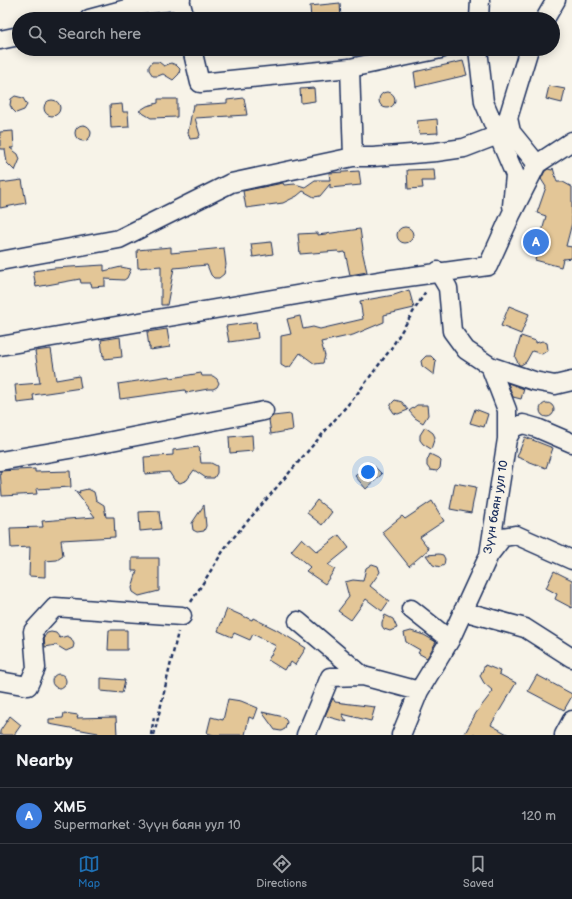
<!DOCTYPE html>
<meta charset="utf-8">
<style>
body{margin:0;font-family:"Balsamiq Sans",sans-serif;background:#242831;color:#f1f3f6}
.you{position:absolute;left:368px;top:472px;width:14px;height:14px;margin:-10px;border:3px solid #fff;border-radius:50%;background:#1a73e8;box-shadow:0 0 0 6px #1a73e833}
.badge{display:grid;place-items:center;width:26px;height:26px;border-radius:50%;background:#1f6fb2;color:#fff;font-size:13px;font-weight:700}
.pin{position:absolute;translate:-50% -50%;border:2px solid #fff;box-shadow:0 1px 4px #0006}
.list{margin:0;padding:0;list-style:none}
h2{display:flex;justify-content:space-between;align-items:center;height:52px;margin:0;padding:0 16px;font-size:17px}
h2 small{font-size:13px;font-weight:400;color:#9ea1a6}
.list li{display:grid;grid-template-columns:26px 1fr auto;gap:12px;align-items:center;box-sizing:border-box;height:56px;padding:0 16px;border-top:1px solid #363941}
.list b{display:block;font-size:15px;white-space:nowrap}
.list p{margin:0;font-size:13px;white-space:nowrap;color:#9ea1a6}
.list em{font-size:13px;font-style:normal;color:#9ea1a6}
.icon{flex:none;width:22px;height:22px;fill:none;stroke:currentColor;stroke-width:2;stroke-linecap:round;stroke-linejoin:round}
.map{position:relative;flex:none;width:572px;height:735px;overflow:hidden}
.search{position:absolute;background:#171b24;box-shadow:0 2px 10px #0003;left:12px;right:12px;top:12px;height:44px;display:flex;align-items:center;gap:10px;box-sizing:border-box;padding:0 14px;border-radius:22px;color:#9ea1a6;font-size:15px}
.sheet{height:108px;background:#171b24}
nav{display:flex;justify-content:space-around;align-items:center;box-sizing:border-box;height:56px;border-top:1px solid #363941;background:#171b24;font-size:11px;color:#9ea1a6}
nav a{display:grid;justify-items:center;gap:2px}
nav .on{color:#1f6fb2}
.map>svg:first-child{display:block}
.building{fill:#e3c697;stroke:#1b2f5e}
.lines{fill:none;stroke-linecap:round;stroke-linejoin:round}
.street-casing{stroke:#1b2f5e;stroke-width:21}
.path{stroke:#1b2f5e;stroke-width:2.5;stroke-dasharray:4 3;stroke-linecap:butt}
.street{stroke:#f7f3e8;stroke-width:18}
.labels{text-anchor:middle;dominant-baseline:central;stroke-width:3;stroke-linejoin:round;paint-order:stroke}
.street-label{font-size:12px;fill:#1b2f5e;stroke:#f7f3e8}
</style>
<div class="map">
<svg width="572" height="735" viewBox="0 0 572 735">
<rect width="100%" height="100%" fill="#f7f3e8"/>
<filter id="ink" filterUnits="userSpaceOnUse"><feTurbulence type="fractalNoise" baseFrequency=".025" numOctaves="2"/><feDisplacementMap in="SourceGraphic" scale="8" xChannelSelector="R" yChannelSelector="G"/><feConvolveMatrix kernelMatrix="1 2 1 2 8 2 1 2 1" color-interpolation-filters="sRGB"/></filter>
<g filter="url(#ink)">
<path class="building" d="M340,3L341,19H311L310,6Z
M463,61L467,75L416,87L414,72Z
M152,62H159L164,66L171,63L176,65L180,69L179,74L173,80L163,74L158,76H153L149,70V66Z
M549,86L565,89L562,103L546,99Z
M314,88L315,101L301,103L300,89Z
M379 100a8 8 0 1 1 16 0a8 8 0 1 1-16 0Z
M15,96L23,98L27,105L24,110L16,113L12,109L10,105L11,99Z
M244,98L247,115L195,118L200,135L198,138L190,139L188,133L193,105L227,103V100Z
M158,99H177V117L151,118L139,111L147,106L158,103Z
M44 108a8 8 0 1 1 16 0a8 8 0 1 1-16 0Z
M122,104L123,112H128L129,127L111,128L110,105Z
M437,119L438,133L419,134L417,121Z
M75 133a8 8 0 1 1 16 0a8 8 0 1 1-16 0Z
M13,131L14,148H10L18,154L20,159L15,171L7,163L5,149H0V132Z
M553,168L557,182H563L572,187V223L566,246L572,247V258L563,259L561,267L535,260L546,216L537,213L546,187L541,179L545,171L548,169L552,170Z
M434,169L435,181H422L423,188L408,189L407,170Z
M359,171L361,185L330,188V184L320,196L314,197L303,191L297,196L283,203L246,208L243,191L283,183L284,185L295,184L305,187L315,180H330L329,173Z
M22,180L26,203L0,208V183Z
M397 235a8 8 0 1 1 16 0a8 8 0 1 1-16 0Z
M360,229L363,249L362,250L367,272L350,275L345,252L339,253L338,251L300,254L298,234L318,233V235Z
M271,242L273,254L253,257L251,244Z
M171,247V253L224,248L226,265L224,274L219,278H214L211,275L207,265L174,268L167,305H161V266L138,268L137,250Z
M104,265V271L121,267L131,269L127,278L124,280L105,279V286L92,287L91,283H81L80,279L36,287L33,271L54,268Z
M409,290L414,308L384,315V322L353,335L321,342L325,356L323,363L315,364L300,353L290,367L286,368L281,365V336L291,334L287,319L300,316L303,329L313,327L320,329L363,319L360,301L394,295Z
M509,306L529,314L521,334L501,326Z
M256,322L258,338L229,342L226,326Z
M167,329L170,347L150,350V347H149L147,332Z
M521,336L536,341V343L542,341L547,343L548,350L542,354L532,351L526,362L521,365H519L515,357Z
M120,337L122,357L104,359V355L103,356L101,340Z
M51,349L56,380L79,376L81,388L33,395L34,401L17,403L15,385L40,383L35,351Z
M426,356H431L436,361L434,375L422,366L421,361Z
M201,373L202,376H213L217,379L219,383L217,387L213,389H208L186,393L185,390L120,399L118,384L170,376L171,378Z
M508,383L524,389L521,399L513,397Z
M395,400L402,402L408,410L398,414L394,413L390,407L392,403Z
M540 410a7 7 0 1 1 14 0a7 7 0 1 1-14 0Z
M417,405H427L428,415L423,423L415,418L409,411Z
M475,409L488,414L484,427L470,423Z
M291,414L293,430L271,434L269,420L273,416Z
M425,427L433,433L435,437L431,449L423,444L420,440V435Z
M252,435L253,451L230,453L229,437Z
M525,437L553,448L546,468L517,457Z
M199,447L201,463H211L217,466V473L214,478H206L194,470L187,480L180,483L175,481L169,472L145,474L144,457L173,455V450Z
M430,454L438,458L441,461L440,468L437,471L430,470L427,466V461Z
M370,462L382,474L366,489L355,476Z
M35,469V472L70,471L71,487L36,489L37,494L2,496L0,471Z
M455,483L476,487L471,513L450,509Z
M88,489L94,492L96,500L104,505L106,517H114L115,537L61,540L63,556L57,560L45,561V577L29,576L30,547L11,548L10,528L43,527L42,521L95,517L75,491L80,493L79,491Z
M317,500L332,512L322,525L307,513Z
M432,501L444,521L420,537L429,549L409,566L382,532L402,516L405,519Z
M204,505L206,526L204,531L197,532L193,530L192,523Z
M159,511L161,529L140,531L139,512Z
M339,535L349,548L328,565L335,569L325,584L306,571L310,567L291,551L302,538L317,552Z
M439,554L443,555L445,559L444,565L440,567L433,565L426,555Z
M132,558H159V591L139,596L133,592L132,588L137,571H132Z
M372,564L378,566L380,572L370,586L389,601L382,611L366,599L351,620L338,611L349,597L345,582L353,580L363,581L366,568Z
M554,571L572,580V608L555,599L557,594L546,588Z
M227,609L252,620L253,618L277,630L306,648L295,665L291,662L289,666L287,665L284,670L268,660L276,646L253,634L250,640L234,633L232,637L218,631Z
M385,615L393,619L397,628L390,631L384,629L382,626V622Z
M109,630H127V650H108Z
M411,631L424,635L436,642L427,658L418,653L420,650L406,642L404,633Z
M51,632L56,633L60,638L67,636L71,638L74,644L73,648L66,651L56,645L45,647L44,637L47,633Z
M485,665L500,671L499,674L516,683L491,725L509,735H464L476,713L493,691L484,683L480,676Z
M52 681a7 7 0 1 1 14 0a7 7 0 1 1-14 0Z
M537,675L572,694V696L564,710L528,691Z
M101,678L125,680L122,693L101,691Z
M333,698L335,702L375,707L371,721L342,714L347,722L325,716Z
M228,699L241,701L258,708L254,719L249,717L245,735H214L207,733L211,717L223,720Z
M262,712L284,717L287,722L285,729L281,731L275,730Z
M64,713L78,715L77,718L116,717L117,735H98V733L49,724V719L63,718Z
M10,716L21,725L14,735H0V731Z"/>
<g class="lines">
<g class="street-casing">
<path id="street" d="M180,0L185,19
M89,19L141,5L181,0
M479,19L480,0
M545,19L556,0
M0,40L19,36
M192,49L200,83L350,68L441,49
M478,49L484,102L515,175L512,206
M529,49L508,118L511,132L537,164
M353,157H373L436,152L464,148L498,135
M0,261L119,239L231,183L353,157L350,68
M0,346L378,281L488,266L511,215L537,164L572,141
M490,366L534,381L555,385L572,381
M507,439L513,428L523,424L537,428L572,443
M0,461L81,447L264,411
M489,555L503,537L516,535L572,560
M411,609L450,640
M463,611L525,628L572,658
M298,621L363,676
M0,681L28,686L36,668L33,631L55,607L182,616
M306,735L330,677L363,676L419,691
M401,735L419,691L450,640L489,555L507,439V410L490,366L466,350L452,331L448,288L438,271
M564,735L572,720"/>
</g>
<path class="path" d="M191,602L227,545L357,394L390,350L426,291
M151,735L154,717
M154,735L178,632"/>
<use href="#street" class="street"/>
</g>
</g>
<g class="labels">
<g class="street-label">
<text transform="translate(496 507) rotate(-80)">Зүүн баян уул 10</text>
</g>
</g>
</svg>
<div class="you"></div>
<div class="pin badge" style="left:536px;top:242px;background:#3f7fe0">A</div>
<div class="search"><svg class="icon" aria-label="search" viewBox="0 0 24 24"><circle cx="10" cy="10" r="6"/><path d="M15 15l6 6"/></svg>Search here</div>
</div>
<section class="sheet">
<h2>Nearby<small></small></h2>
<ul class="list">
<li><span class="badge" style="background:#3f7fe0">A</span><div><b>ХМБ</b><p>Supermarket · Зүүн баян уул 10</p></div><em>120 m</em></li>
</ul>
</section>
<nav>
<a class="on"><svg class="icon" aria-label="map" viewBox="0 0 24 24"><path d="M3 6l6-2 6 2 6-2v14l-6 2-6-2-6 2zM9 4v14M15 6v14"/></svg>Map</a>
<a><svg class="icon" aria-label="directions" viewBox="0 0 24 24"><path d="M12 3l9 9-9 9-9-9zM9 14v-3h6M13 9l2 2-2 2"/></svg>Directions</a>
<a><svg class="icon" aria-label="saved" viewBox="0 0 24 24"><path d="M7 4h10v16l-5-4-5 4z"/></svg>Saved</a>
</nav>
